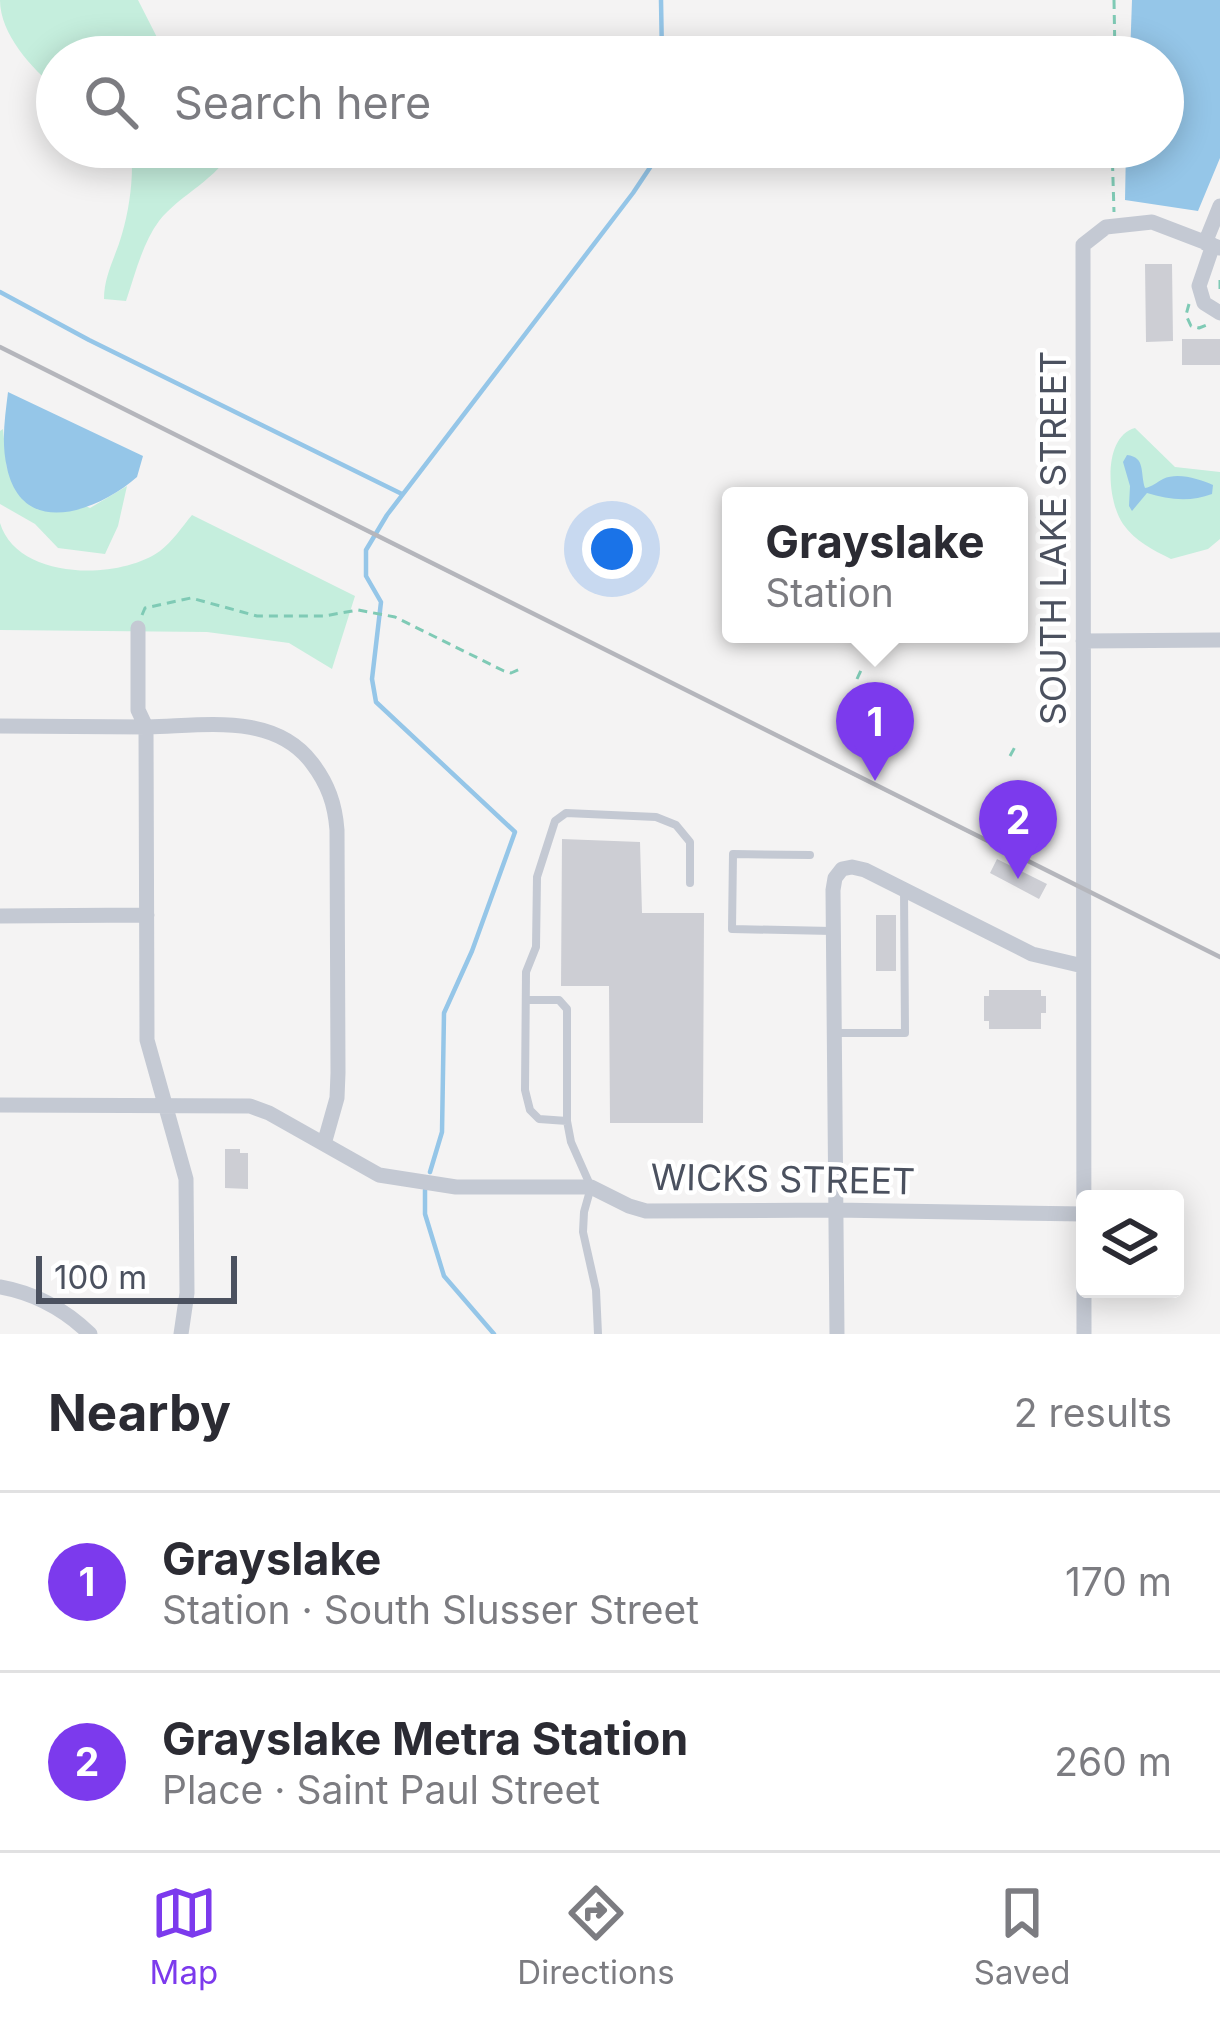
<!DOCTYPE html>
<meta charset="utf-8">
<style>
body{margin:0;font-family:Inter,sans-serif;background:#f7f7f7;color:#2b2b33}
.controls{position:absolute;right:36px;bottom:36px;display:grid;overflow:hidden;border-radius:12px;box-shadow:0 6px 30px #0003}
.controls button{width:108px;height:108px;display:grid;place-items:center;padding:0;border:0;border-bottom:3px solid #e1e1e2;background:#fff;color:#2b2b33;font:60px sans-serif}
.scale{position:absolute;left:36px;bottom:30px;width:201px;box-sizing:border-box;padding-left:12px;border:6px solid #4b515f;border-top:0;font-size:33px;line-height:42px;white-space:nowrap;color:#4b515f;-webkit-text-stroke:9px #fff;paint-order:stroke}
.you{position:absolute;left:612px;top:549px;width:42px;height:42px;margin:-30px;border:9px solid #fff;border-radius:50%;background:#1a73e8;box-shadow:0 0 0 18px #1a73e833}
.badge{display:grid;place-items:center;width:78px;height:78px;border-radius:50%;background:#7c3aed;color:#fff;font-size:39px;font-weight:700}
.pin{position:absolute;translate:-50% -99px;filter:drop-shadow(0 3px 6px #0008)}
.pin::after{content:'';position:absolute;top:63px;width:42px;height:36px;background:inherit;clip-path:polygon(0 0,100% 0,50% 100%)}
.popup{position:absolute;left:722px;top:487px;width:306px;height:156px;box-sizing:border-box;display:grid;place-content:center;border-radius:12px;background:#fff;filter:drop-shadow(0 3px 9px #0005);font-size:39px;white-space:nowrap;color:#7c7c81}
.popup b{font-size:45px;color:#2b2b33}
.popup::after{content:'';position:absolute;left:50%;top:100%;margin-left:-24px;border:24px solid transparent;border-top-color:#fff}
.list{margin:0;padding:0;list-style:none}
h2{display:flex;justify-content:space-between;align-items:center;height:156px;margin:0;padding:0 48px;font-size:51px}
h2 small{font-size:39px;font-weight:400;color:#7c7c81}
.list li{display:grid;grid-template-columns:78px 1fr auto;gap:36px;align-items:center;box-sizing:border-box;height:180px;padding:0 48px;border-top:3px solid #e1e1e2}
.list b{display:block;font-size:45px;white-space:nowrap}
.list p{margin:0;font-size:39px;white-space:nowrap;color:#7c7c81}
.list em{font-size:39px;font-style:normal;color:#7c7c81}
.icon{flex:none;width:66px;height:66px;fill:none;stroke:currentColor;stroke-width:2;stroke-linecap:round;stroke-linejoin:round}
.map{position:relative;flex:none;width:1220px;height:1334px;overflow:hidden}
.search{position:absolute;background:#fff;box-shadow:0 6px 30px #0003;left:36px;right:36px;top:36px;height:132px;display:flex;align-items:center;gap:30px;box-sizing:border-box;padding:0 42px;border-radius:66px;color:#7c7c81;font-size:45px}
.sheet{height:516px;background:#fff}
nav{display:flex;justify-content:space-around;align-items:center;box-sizing:border-box;height:168px;border-top:3px solid #e1e1e2;background:#fff;font-size:33px;color:#7c7c81}
nav a{display:grid;justify-items:center;gap:6px}
nav .on{color:#7c3aed}
.map>svg:first-child{display:block}
.green{fill:#c5eedd}
.water{fill:#95c6e8}
.lines{fill:none;stroke-linecap:round;stroke-linejoin:round}
.stream{stroke:#95c6e8;stroke-width:4.5}
.building{fill:#cdced4}
.path{stroke:#7fcab5;stroke-width:3;stroke-dasharray:9 6;stroke-linecap:butt}
.lane{stroke:#c4c9d3;stroke-width:8}
.street{stroke:#c4c9d3;stroke-width:15}
.rail{stroke:#b5b6bc;stroke-width:4.5}
.labels{text-anchor:middle;dominant-baseline:central;stroke-width:9;stroke-linejoin:round;paint-order:stroke}
.street-label{font-size:36px;fill:#4b515f;stroke:#fff}
</style>
<div class="map">
<svg width="1220" height="1334" viewBox="0 0 1220 1334">
<rect width="100%" height="100%" fill="#f4f3f3"/>
<path class="green" d="M0,0H138L167,57H57V89C32,69 0,34 0,0Z
M131,147H233C219,179 180,194 159,221C142,244 135,275 126,301L104,299C104,275 116,256 122,234C130,207 134,174 131,147Z
M1135,428L1175,467L1220,472V539L1208,549L1171,559C1153,550 1135,541 1123,524C1107,501 1102,437 1135,428Z
M3,429L7,469L90,508L127,486L118,526L105,554L58,548L35,524L0,504V431Z
M192,515L355,596L332,669L289,643L207,632L0,630V523C17,580 118,581 160,551C172,542 182,527 192,515Z"/>
<path class="water" d="M1132,0H1220V158L1198,211L1125,200L1126,147H1163V57H1130Z
M8,392L143,456L137,477C98,511 23,540 7,468C1,442 5,417 8,392Z
M1127,455C1146,457 1140,473 1145,488C1152,487 1157,482 1163,479C1178,472 1199,479 1213,485L1212,494C1191,502 1169,500 1147,493L1132,511L1129,506L1130,486L1123,462Z"/>
<g class="lines">
<path class="stream" d="M661,0L662,57
M0,292L89,340L402,494
M430,1172L442,1132L444,1013L472,951L515,832L376,702L372,679L381,602L366,576V550L387,515L633,193L655,160L658,147
M425,1190V1214L444,1276L494,1334"/>
</g>
<path class="building" d="M1145,264H1172L1173,341L1146,342Z
M1182,339H1220V365H1182Z
M562,839L640,842L642,913H704L703,1123H610L609,986H561Z
M997,859L1047,884L1039,899L990,873Z
M876,915H896V971H876Z
M989,990H1041V996H1046V1013H1041V1029H989V1021H984V996H989Z
M225,1149H240V1153H248V1189L225,1188Z"/>
<g class="lines">
<path class="path" d="M1114,0L1115,57
M1112,147L1114,212
M1220,280V290
M1189,304L1186,315L1191,326L1199,328L1209,324
M142,615L145,608L191,598L257,616H324L358,610L395,617L504,671L511,673L520,669
M857,679L862,668
M1010,756L1016,745"/>
<path class="lane" d="M810,855L733,854L732,929L832,931
M526,1000H559L567,1009V1121L571,1142L591,1187L584,1212L583,1232L596,1290L598,1334
M835,1033H905L904,890
M567,1121L539,1119L530,1110L525,1090L526,972L536,947L537,877L555,821L566,813L656,817L676,825L690,842V883"/>
<path class="street" d="M1205,243L1220,206
M1213,245L1199,286L1204,303L1220,313
M138,628V710L146,727L147,1040L186,1179L187,1293L181,1334
M1083,641L1220,640
M0,726C49,726 99,727 148,727C203,726 274,712 312,763C328,784 335,804 337,830L338,1073L337,1098L324,1144
M0,916L147,915
M0,1105L250,1106L269,1113L379,1175L456,1187H591L629,1206L646,1211L835,1210L1084,1214
M0,1287C34,1293 65,1310 90,1334
M837,1334L833,890L835,878L842,869L852,867L865,870L1032,954L1083,966
M1084,1334L1083,245L1106,227L1152,222L1220,248"/>
<path class="rail" d="M0,347L1220,957"/>
</g>
<g class="labels">
<g class="street-label">
<text transform="translate(1053 538) rotate(-90)">SOUTH LAKE STREET</text>
<text transform="translate(783 1179) rotate(1)">WICKS STREET</text>
</g>
</g>
</svg>
<div class="controls">
<button><svg class="icon" aria-label="layers" viewBox="0 0 24 24"><path d="M12 4l9 5-9 5-9-5zM3 14l9 5 9-5"/></svg></button>
</div>
<div class="scale">100 m</div>
<div class="you"></div>
<div class="pin badge" style="left:875px;top:781px">1</div>
<div class="popup"><b>Grayslake</b>Station</div>
<div class="pin badge" style="left:1018px;top:879px">2</div>
<div class="search"><svg class="icon" aria-label="search" viewBox="0 0 24 24"><circle cx="10" cy="10" r="6"/><path d="M15 15l6 6"/></svg>Search here</div>
</div>
<section class="sheet">
<h2>Nearby<small>2 results</small></h2>
<ul class="list">
<li><span class="badge">1</span><div><b>Grayslake</b><p>Station · South Slusser Street</p></div><em>170 m</em></li>
<li><span class="badge">2</span><div><b>Grayslake Metra Station</b><p>Place · Saint Paul Street</p></div><em>260 m</em></li>
</ul>
</section>
<nav>
<a class="on"><svg class="icon" aria-label="map" viewBox="0 0 24 24"><path d="M3 6l6-2 6 2 6-2v14l-6 2-6-2-6 2zM9 4v14M15 6v14"/></svg>Map</a>
<a><svg class="icon" aria-label="directions" viewBox="0 0 24 24"><path d="M12 3l9 9-9 9-9-9zM9 14v-3h6M13 9l2 2-2 2"/></svg>Directions</a>
<a><svg class="icon" aria-label="saved" viewBox="0 0 24 24"><path d="M7 4h10v16l-5-4-5 4z"/></svg>Saved</a>
</nav>
